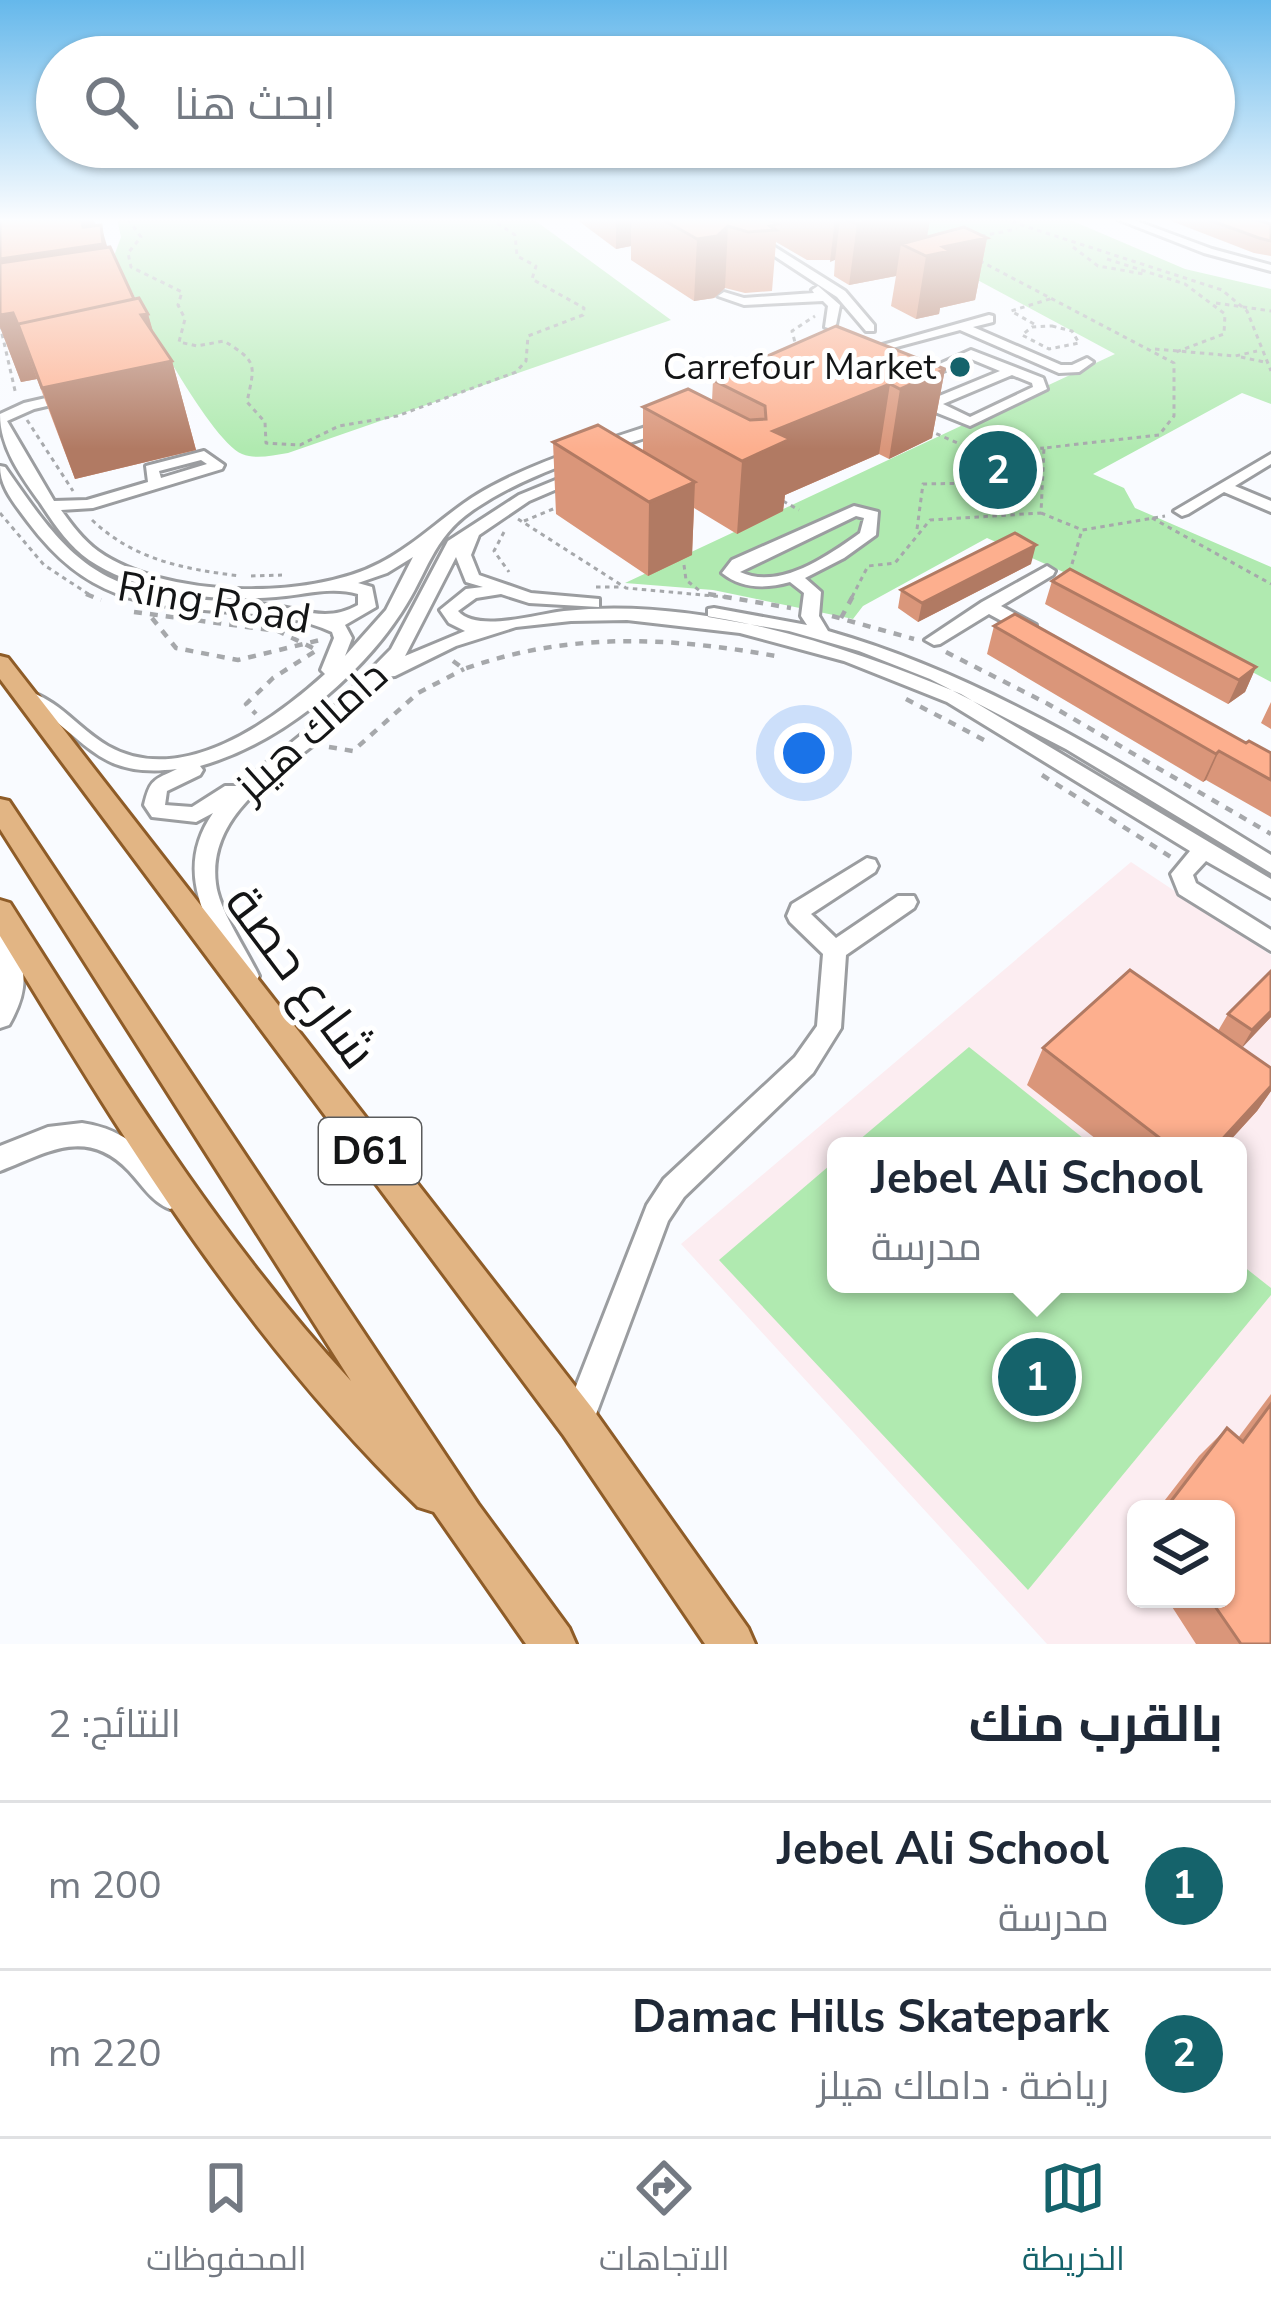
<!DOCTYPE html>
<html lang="ar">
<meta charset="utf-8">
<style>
body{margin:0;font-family:"Nunito Sans",Cairo,sans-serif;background:#f2f2f3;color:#1f2937;direction:rtl}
.controls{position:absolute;right:36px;bottom:36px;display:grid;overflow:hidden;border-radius:18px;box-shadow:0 3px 9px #0004}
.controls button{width:108px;height:108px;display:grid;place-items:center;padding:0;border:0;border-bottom:3px solid #e0e1e3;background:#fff;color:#1f2937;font:60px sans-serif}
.you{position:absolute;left:804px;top:753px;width:42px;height:42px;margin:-30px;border:9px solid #fff;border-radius:50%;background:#1a73e8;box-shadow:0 0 0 18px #1a73e833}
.badge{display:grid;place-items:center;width:78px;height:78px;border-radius:50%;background:#15636b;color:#fff;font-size:39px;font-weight:700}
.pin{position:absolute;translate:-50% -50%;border:6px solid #fff;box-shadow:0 3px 12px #0006}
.popup{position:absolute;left:827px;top:1137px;width:420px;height:156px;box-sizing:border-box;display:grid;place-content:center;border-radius:18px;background:#fff;filter:drop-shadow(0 3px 9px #0005);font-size:39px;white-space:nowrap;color:#747a83}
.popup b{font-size:45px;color:#1f2937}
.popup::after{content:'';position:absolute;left:50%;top:100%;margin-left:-24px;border:24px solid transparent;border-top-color:#fff}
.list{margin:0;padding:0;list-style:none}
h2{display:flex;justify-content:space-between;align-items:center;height:156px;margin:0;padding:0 48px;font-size:51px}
h2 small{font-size:39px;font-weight:400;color:#747a83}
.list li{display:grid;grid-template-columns:78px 1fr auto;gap:36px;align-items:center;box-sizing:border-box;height:168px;padding:0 48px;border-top:3px solid #e0e1e3}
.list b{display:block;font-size:45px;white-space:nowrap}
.list p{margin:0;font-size:39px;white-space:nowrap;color:#747a83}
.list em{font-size:39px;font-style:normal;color:#747a83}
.icon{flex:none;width:66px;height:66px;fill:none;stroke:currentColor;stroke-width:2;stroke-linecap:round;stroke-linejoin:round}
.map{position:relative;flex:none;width:1271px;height:1644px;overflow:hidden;direction:ltr}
.search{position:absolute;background:#fff;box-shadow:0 3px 9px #0004;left:36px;right:36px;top:36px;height:132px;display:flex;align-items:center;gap:30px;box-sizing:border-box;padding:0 42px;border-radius:66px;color:#747a83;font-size:45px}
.sheet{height:492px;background:#fff}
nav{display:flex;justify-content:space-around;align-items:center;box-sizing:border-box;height:168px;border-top:3px solid #e0e1e3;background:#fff;font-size:33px;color:#747a83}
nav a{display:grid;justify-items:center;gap:6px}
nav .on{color:#15636b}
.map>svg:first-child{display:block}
.education{fill:#fcedf1;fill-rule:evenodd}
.green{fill:#b0eab0}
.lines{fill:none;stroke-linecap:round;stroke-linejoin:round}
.minor-casing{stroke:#9b9da0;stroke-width:6}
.major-casing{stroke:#8e5c28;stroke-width:6}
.path-far1{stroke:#a6a8ab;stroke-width:3;stroke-dasharray:4.5 4.5;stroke-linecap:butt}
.path{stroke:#a6a8ab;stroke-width:4.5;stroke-dasharray:8 8;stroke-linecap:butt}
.minor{fill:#fff;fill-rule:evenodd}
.major{fill:#e2b584;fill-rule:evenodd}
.wall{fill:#da967a}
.shaded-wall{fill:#b17a63}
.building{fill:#fdaf8e;stroke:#b17a63;stroke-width:3}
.poi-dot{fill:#15636b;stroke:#fff;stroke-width:4.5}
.labels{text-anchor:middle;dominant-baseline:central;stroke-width:10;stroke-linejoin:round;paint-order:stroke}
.far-poi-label{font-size:36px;fill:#141516;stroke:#fff;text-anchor:end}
.shield{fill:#fff;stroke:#5a5b5c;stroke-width:3}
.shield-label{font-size:39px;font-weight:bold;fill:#141516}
.street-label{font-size:42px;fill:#141516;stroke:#fff}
.near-street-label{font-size:51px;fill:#141516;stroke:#fff}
</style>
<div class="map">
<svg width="1271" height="1644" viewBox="0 0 1271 1644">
<rect width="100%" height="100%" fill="#f9fbff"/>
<path class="education" d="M1131,862L1271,955V1644H1047L681,1244ZM836,1146H1238V1284H836ZM1136,1509H1226V1599H1136Z"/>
<path class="green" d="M117,219H533L671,320L288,453C272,455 257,460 242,454C208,439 132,294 114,256L121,237Z
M864,219H1068L1185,269L1271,289V404L1242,393L1093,474L1124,488L1135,508L1271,567V682L1068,574L987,538L863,606L853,619L713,590L625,583L1115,354Z
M969,1047L1093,1146H852Z
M836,1160V1284H1238V1262L1271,1288V1295L1028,1590L719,1260Z"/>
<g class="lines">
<g class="minor-casing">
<path id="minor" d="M718,219H730L845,291L874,325V331H866L837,297Z
M1117,219H1131L1212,249L1271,265V271L1204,253Z
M818,286L840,305L835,330L825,327L828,306L823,301L744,305L718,296L724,292L744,298L814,293L812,290Z
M989,315L993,316V322L973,327L1061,365H1072L1087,358L1093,362L1079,372L1059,373L960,330L885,350L879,346Z
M971,350L1043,378L1047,389L970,426L925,408L888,387ZM971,359L1000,371L932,399L906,387ZM1012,375L1032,383L1033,387L970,417L943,404Z
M72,392L77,393V399L34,409L7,421L54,501L87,500L148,482L146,466L204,451L224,465L222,469L93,508L61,510C72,525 83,540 98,551C164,598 308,601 380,563C421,542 451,507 492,486C546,457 606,441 663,421L675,424C656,437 629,442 607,450C561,465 514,482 473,510C431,539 428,573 401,613C357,680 277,745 200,766L203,770L200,775L167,791L165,805L192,807L225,786H238L327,714L391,649L448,541L519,495L580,470L587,474L585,477L529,501L479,535L471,555L479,575L531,593L599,599V607L529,603L501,594L476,598L458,611C477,633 537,614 564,611C699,597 838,643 961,694L1271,879V898L1206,861L1193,875L1196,883L1271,930V951L1179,894L1171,874L1190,851L947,702L844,661L740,633L627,620L571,621L516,627L456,646L395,676L385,677C370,692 356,709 340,723C292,767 206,808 216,884C219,910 247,951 259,976L255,983L247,985L239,983C210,926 171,874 213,813L196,822L152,817L144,805C150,779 154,780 177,769C109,777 95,752 48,715C37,707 24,704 15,696L24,690C60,700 77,728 108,746C182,788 273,721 325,674L321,670L334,638L332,632C300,617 266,615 232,612C140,606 86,599 28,522C15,504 0,488 0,466L5,467C58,543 87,587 185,598C213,601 241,602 269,605C303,609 326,623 358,605V594C331,586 304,595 276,597C215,602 140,594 89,560C69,546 54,524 41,504C21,476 0,448 0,414L24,403ZM201,460L207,464L161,478L159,471ZM413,557L386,610L345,656L352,638L345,625L376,607L372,587L358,583L387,573ZM456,557L466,582L483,587L466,589L440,610L449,623L465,631L405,656Z
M1271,454V464L1235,486L1271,501V512L1224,492L1188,514L1182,516L1174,511Z
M854,506L878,512L876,535L844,558L805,578L821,592L819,616L828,631C989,677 1130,768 1271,855V873L1066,749L930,679L859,651L789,631L708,617V609L714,608L807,625L801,616L804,593L790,582C765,589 742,589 722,573L732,560ZM856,516L864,518L860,533C829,555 780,591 740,572Z
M1047,566L1055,571L1053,575L1001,606L1036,625V633H1024L989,614L940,644L934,645L925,640L982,602Z
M867,858L875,860L878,866L875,872L811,914L836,938L898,896H914L917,902L914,908L846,955L841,1028L813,1073L684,1197L668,1221L589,1433L578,1438L567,1433L562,1422L647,1205L664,1179L795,1057L817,1026L823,954L790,922L787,916L792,904Z
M0,930L8,933C28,967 29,990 9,1025L0,1028Z
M82,1123C128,1129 149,1157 180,1187L184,1196L180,1205L170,1209C152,1202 142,1185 129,1171C86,1126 47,1153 0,1171V1146L48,1127Z"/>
</g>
<g class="major-casing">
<path id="major" d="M0,656L8,658L592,1408L748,1628L755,1644H705L564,1436L0,679Z
M0,799L9,801L478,1504L569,1628L576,1644H526L434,1512L418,1507C240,1333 128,1146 0,936V900L10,903C115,1068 218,1237 351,1381L0,829Z"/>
</g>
<path class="path-far1" d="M128,219L141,237L128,253L131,267L182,292L178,305L185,319L179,342L197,346L224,341C258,362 255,364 247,402L265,422L266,443L300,445L339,426L397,416L516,372L526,361L528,336L583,315L584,308L532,279L536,266L517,256L515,235L491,219
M1003,219L1222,290L1247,311L1271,371
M981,236L1017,229
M1073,247L1098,266L1144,274
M1107,259L1185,284L1225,314L1224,334L1176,352
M1216,303L1271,311
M1034,324L1011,311L1053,298
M0,325L16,395
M1052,326L1072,331L1079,343L1049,349L1022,335L1032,327Z
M1155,349L1235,356L1257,351
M797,350L792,331L815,316
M1241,357L1264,362
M27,420L73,491
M928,430L978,452L1044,448
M783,501L799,510
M0,513L44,565L93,597
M1041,513L1080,529
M1152,518L1271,584
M518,519L626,588L725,597
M92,520C134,560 184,569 240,576
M524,521L558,507
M917,529L923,484L979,483L978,452
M504,532L494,551L509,572
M1072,564L1082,530L1165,516
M684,565L686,580L700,591
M251,576L282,575
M596,587H620
M852,597L868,566L895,563L930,520L1041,513L1044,448L1159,435L1174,416V363L980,261"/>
<path class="path" d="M86,594L101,600
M708,594L791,608
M134,612L278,631L317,650L273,678L246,704L256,714
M832,616L914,639
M152,618L176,648L238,660L320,640
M841,618L854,594
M946,652L1048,704L1271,834
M453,661L464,669C570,631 672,637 781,657
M906,699L986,741
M329,747L353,751L418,693L464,669
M1042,775L1174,859"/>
<use href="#minor" class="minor"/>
<use href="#major" class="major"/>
</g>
<path class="wall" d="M93,219L134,299L148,314L153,333L172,361L196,450L75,479L37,379L21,382L0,327Z
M576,219H930L927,237L987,238L975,300L940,308L939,314L916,319L891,306L896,276L849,285L834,276L835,260H807L776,242L772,291L745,293L725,288L714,298L694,301L631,260V246L616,249Z
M1166,219H1255L1271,241V256L1254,253Z
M945,369L932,438L889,459L879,454L785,495L783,511L737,534L694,508L692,555L648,576L556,514L553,442L643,451V407L712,401L713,380Z
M967,558L1031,564L918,622L898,608L901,590Z
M1052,581L1256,667L1245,692L1228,704L1045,604Z
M994,626L1246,743L1271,753V817L1206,780L1203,782L987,654Z
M1271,702V729L1261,723Z
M1271,971V1017L1242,1047L1271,1068V1091L1257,1111L1225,1146H1105L1027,1085L1043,1048L1218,1031L1228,1014Z
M1271,1394V1644H1196L1167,1599H1226V1509H1158L1199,1456L1227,1428L1238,1438Z"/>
<path class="shaded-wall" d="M0,219H93L97,233L101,225L115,274L0,304Z
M616,219H631V246L616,249Z
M835,219H840L835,260L830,262Z
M846,219H930L924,255L901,244L896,276L849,285L857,224Z
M728,226L725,288L714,298L694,301L697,239Z
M987,238L975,300L940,308L939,314L916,319L926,256L943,247Z
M13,313L37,379L21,382L0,327V315Z
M148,314L162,363L172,361L196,450L75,479L19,327Z
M945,369L932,438L889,459L900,389Z
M890,384L879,454L785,495L783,511L737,534L742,461L773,431Z
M695,482L692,555L648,576L649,502Z
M1036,545L1031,564L918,622L922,603Z
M1256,667L1245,692L1228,704L1239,680Z
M1219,751L1206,780L1203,782L1216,754Z
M1271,1011V1017L1241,1049L1252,1030Z
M1271,1086V1091L1257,1111L1225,1146H1216Z"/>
<path class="building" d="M0,219H82L83,227L101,225L103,244L0,259Z
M662,219H767L777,224L770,226L776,230L748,232L728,226L717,236L697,239Z
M846,219H887L857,224Z
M1207,219H1255L1271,224V241L1259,238Z
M964,227L987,238L943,247L950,251L926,256L901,244Z
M110,247L134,299L18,324L19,327L13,313L0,315V263Z
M139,298L148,314L141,315L172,361L42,388L18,324Z
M836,326L945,369L900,389L890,384L773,431L790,439L742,461L643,407L688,389L750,420L766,419L765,406L713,380Z
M598,425L695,482L649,502L553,442Z
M1015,533L1036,545L922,603L901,590Z
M1070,569L1256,667L1239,680L1052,581Z
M1015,614L1246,743L1249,741L1271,753V780L1219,751L1216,754L994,626Z
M1130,970L1271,1068V1086L1216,1146H1170L1043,1048Z
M1271,971V1011L1252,1030L1228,1014Z
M1271,1404V1644H1241L1210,1599H1226V1509H1165L1227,1428L1243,1442Z"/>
<linearGradient id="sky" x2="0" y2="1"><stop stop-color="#65b8eb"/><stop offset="0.49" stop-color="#fcfdff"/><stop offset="1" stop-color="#fcfdff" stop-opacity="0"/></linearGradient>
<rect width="1271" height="449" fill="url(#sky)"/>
<circle class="poi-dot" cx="960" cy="367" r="12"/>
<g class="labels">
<g class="far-poi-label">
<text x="936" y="367">Carrefour Market</text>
</g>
<rect class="shield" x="319" y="1118" width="102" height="66" rx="9"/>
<g class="shield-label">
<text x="370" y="1151">D61</text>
</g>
<g class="street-label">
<text transform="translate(214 603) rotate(10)">Ring Road</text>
<text transform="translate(312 731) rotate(-42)">داماك هيلز</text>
</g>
<g class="near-street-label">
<text transform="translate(301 977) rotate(53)">شارع حصة</text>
</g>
</g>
</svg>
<div class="controls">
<button><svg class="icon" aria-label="layers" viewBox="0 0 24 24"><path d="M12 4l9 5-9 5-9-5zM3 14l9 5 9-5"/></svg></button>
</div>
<div class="you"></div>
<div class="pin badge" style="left:1037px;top:1377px">1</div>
<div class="popup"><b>Jebel Ali School</b>مدرسة</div>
<div class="pin badge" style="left:998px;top:470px">2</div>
<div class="search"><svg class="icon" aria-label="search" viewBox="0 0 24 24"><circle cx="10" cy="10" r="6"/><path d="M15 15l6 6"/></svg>ابحث هنا</div>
</div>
<section class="sheet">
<h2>بالقرب منك<small>النتائج: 2</small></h2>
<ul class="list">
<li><span class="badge">1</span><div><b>Jebel Ali School</b><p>مدرسة</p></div><em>200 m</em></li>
<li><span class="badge">2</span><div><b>Damac Hills Skatepark</b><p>رياضة · داماك هيلز</p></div><em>220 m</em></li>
</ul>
</section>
<nav>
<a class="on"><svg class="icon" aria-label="map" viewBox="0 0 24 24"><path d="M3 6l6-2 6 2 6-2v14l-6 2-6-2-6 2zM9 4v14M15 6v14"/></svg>الخريطة</a>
<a><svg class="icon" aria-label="directions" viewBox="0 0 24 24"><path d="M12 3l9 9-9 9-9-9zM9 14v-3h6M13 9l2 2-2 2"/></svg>الاتجاهات</a>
<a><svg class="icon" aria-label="saved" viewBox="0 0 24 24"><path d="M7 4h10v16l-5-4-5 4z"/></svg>المحفوظات</a>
</nav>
